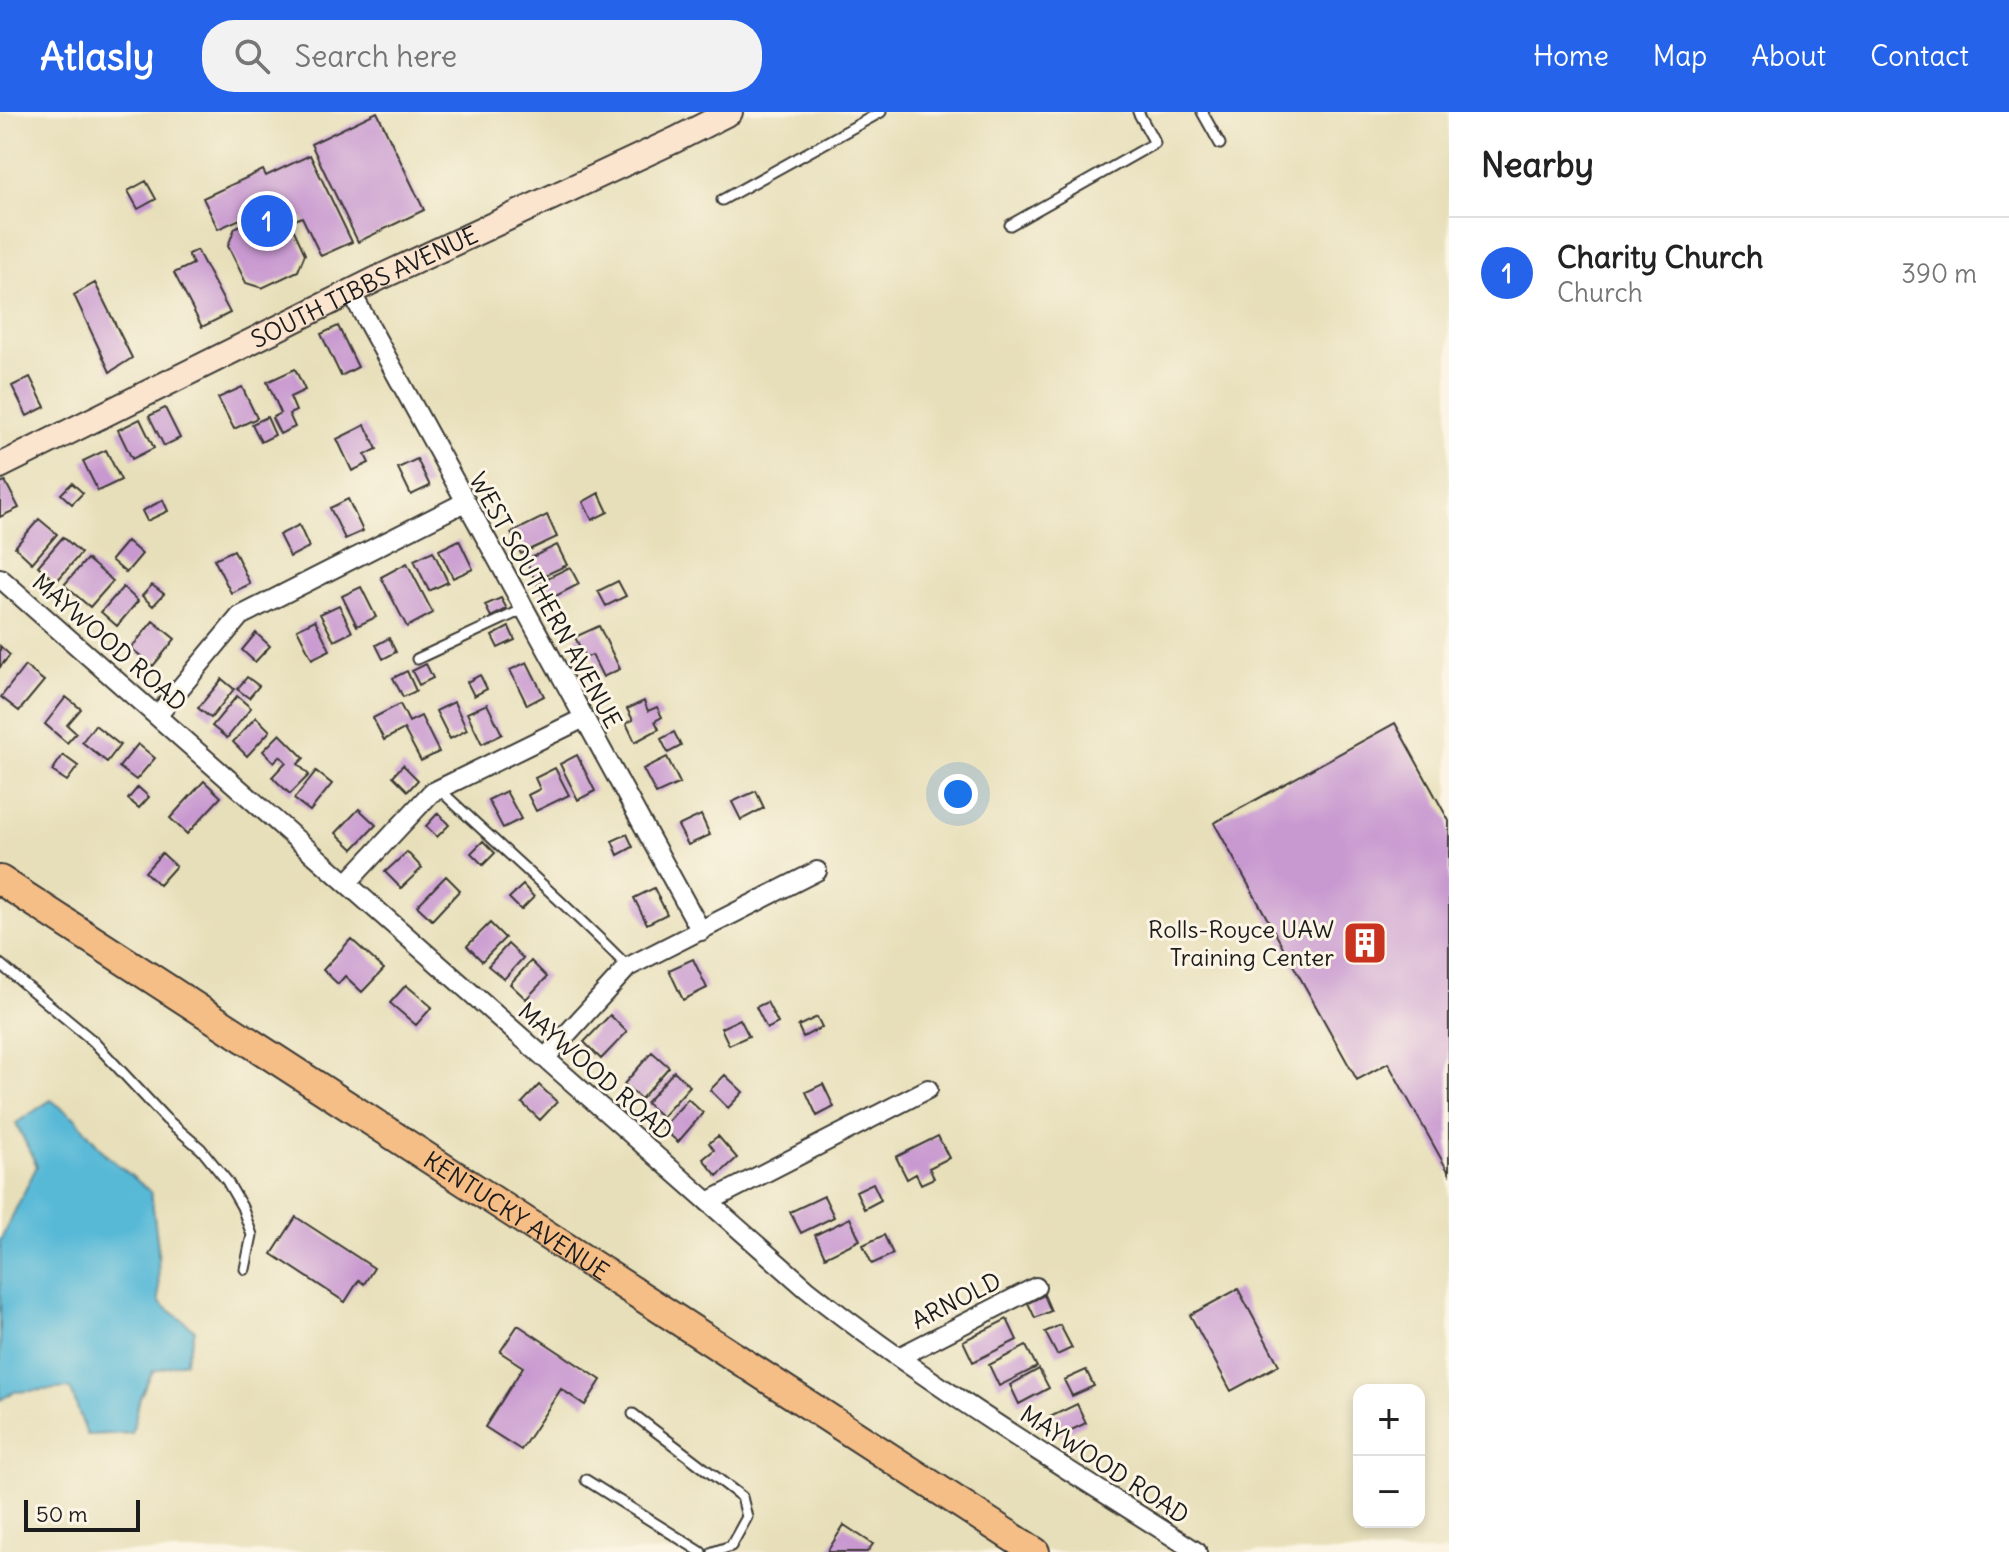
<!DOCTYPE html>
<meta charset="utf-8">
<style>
body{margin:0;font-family:Delius,sans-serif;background:#f2f2f2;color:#222}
.controls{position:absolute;right:24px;bottom:24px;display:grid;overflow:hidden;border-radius:16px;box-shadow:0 4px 12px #0003}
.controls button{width:72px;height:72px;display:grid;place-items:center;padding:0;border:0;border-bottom:2px solid #e0e0e0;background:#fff;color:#222;font:40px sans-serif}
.scale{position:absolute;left:24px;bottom:20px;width:116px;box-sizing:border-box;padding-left:8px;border:4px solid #1c1c1c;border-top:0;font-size:22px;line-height:28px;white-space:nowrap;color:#1c1c1c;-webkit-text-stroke:6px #fcf5e5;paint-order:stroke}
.you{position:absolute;left:958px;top:682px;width:28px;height:28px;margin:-20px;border:6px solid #fff;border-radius:50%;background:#1a73e8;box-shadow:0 0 0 12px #1a73e833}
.badge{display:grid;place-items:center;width:52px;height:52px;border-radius:50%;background:#2563eb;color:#fff;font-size:26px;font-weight:700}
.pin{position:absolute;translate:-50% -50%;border:4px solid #fff;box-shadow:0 2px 8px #0006}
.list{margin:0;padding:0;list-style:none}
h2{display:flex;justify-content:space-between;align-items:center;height:104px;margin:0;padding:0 32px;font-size:34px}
h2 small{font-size:26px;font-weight:400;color:#767676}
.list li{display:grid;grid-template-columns:52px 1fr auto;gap:24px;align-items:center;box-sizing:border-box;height:112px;padding:0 32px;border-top:2px solid #e0e0e0}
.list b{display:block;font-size:30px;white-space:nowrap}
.list p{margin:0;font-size:26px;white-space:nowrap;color:#767676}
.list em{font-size:26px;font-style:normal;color:#767676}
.icon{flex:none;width:44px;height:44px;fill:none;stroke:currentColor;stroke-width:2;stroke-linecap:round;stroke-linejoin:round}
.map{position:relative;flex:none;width:1449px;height:1440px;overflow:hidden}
header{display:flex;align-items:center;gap:48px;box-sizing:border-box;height:112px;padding:0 40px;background:#2563eb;color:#fff}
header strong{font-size:38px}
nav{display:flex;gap:44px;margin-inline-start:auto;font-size:28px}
.search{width:560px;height:72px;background:#f2f2f2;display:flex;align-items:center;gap:20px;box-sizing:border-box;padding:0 28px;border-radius:32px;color:#767676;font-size:30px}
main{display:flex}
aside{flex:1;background:#fff}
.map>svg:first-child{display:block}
.water{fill:#58b9d7;stroke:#3a6a7a;stroke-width:2}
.building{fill:#c898d0}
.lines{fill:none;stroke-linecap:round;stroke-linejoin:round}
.service-casing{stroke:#3a3934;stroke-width:13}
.minor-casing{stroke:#3a3934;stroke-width:22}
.secondary-casing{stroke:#3a3934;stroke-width:28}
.primary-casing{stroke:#3a3934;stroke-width:32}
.service{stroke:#fff;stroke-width:9}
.minor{stroke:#fff;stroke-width:18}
.secondary{stroke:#fbe5cf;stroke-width:24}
.primary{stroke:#f6be87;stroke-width:28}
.labels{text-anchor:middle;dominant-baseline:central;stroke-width:6;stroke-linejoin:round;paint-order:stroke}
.street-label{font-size:24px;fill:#1c1c1c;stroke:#fcf5e5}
.poi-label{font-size:24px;fill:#1c1c1c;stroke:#fcf5e5;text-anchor:end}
</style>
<header>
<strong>Atlasly</strong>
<div class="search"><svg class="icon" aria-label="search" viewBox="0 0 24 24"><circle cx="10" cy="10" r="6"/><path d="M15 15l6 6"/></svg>Search here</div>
<nav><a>Home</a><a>Map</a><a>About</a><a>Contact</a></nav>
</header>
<main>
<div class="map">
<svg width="1449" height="1440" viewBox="0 0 1449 1440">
<rect width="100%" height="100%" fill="#fcf5e5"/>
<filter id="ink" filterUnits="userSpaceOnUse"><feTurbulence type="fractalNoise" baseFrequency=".0125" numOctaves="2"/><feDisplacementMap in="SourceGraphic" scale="16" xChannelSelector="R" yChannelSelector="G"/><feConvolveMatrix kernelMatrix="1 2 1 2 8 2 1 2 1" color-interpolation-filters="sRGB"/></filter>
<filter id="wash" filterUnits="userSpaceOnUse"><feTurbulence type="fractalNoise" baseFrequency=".006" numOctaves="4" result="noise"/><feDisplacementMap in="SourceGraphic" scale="32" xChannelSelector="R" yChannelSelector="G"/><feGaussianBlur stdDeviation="1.8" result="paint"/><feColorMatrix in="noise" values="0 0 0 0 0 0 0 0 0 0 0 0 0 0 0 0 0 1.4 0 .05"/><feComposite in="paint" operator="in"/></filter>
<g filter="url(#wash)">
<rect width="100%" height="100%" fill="#e7dfb9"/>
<path class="water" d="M51,988L75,1006L106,1043L151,1080L158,1135L159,1190L195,1218L185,1250L153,1259L140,1285L132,1321L87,1323L70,1276L14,1280L0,1288V1129L37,1054L16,1011Z"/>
<g id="blocks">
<path class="building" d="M377,0L424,98L358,130L311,32Z
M310,43L352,130L321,144L302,105L290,110L305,142L298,159L262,176L246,171L228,134L235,116L242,112L240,107L218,117L203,86L263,58L266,64Z
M146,69L156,87L138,97L128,79Z
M197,138L230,201L202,215L174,161L193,152L188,142Z
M95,171L132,246L110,260L74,183Z
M338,214L358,255L341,264L321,222Z
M295,257L305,278L290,285L296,299L289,302L295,315L280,322L272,306L281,301L267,270Z
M30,265L45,295L27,304L12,274Z
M242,275L257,306L234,317L218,286Z
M165,296L180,326L164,334L149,304Z
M267,305L275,323L261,330L252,312Z
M140,307L154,336L132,347L118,318Z
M365,313L377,337L365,343L369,351L352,359L337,327Z
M106,338L121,368L98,379L83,349Z
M417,347L430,374L411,383L398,356Z
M5,369L19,396L0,405V371Z
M72,371L83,381L72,392L61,382Z
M599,381L608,400L592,408L583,390Z
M348,387L363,419L345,427L330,396Z
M163,388L168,399L147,409L142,399Z
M547,403L557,425L521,442L511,421Z
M39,407L57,422L32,451L15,435Z
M299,413L309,435L290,445L279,423Z
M63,425L81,441L56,470L38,454Z
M459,428L473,457L453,466L439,438Z
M127,429L142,442L126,461L111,448Z
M557,433L567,453L535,468L526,448Z
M234,438L250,472L231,481L214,447Z
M433,439L448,470L429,479L414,448Z
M87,447L113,469L90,495L64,473Z
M407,451L433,501L407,515L381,465Z
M570,455L579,472L546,489L537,471Z
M618,469L626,484L606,494L598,479Z
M152,473L164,482L153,494L142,484Z
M123,475L138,489L117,514L101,500Z
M361,475L376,505L357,514L342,484Z
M501,486L507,497L491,505L485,493Z
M339,493L352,520L334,529L320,502Z
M315,508L330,538L312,547L297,517Z
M153,509L175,527L153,554L131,536Z
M599,514L620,557L603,565L592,543L585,546L575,525Z
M509,515L515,528L498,536L492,524Z
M256,521L270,534L255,550L242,538Z
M389,526L396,540L383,547L376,533Z
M0,534L10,543L0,555Z
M527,550L544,584L527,593L510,558Z
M426,552L433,566L419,573L412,559Z
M25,554L44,569L19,599L1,585Z
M407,559L416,579L403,585L393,566Z
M480,563L487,577L474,584L467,570Z
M247,565L259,574L249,586L237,577Z
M222,567L234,577L211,606L198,596Z
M237,584L251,596L227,626L212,614Z
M66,585L81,597L67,613L76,621L67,631L45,612Z
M644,589L648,599L657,595L662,605L655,609L659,617L635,630L626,611L633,608L627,597Z
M454,590L467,618L450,627L436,599Z
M400,592L409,610L421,604L439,640L421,649L404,617L384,628L373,606Z
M487,592L502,622L482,632L467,601Z
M256,605L270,619L247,644L233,630Z
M1395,611L1449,709V1061L1388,951L1357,968L1214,711Z
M95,613L120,633L107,650L82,630Z
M674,620L681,634L668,641L661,627Z
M280,622L304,646L298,652L309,663L290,682L272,665L286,650L280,644L274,650L263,639Z
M138,632L155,646L136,668L119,655Z
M63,643L78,654L67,669L52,659Z
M577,643L595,679L578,688L560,652Z
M667,645L680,671L656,682L643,657Z
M403,653L418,668L408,679L393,664Z
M555,656L569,683L536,699L528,683L540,677L535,666Z
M316,659L332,672L310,699L294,687Z
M204,669L221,685L187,722L170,706Z
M138,675L149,685L139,696L128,687Z
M506,679L521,707L503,716L488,688Z
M756,679L764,696L741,708L732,690Z
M359,697L376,713L353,737L336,721Z
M438,701L449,713L437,725L426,714Z
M701,703L710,723L688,733L678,714Z
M627,722L633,735L618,743L612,729Z
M483,729L495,741L483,753L471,741Z
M407,740L422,756L401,776L385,760Z
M162,741L176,754L159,773L145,760Z
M446,764L460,778L432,808L417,794Z
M523,773L534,785L521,798L509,786Z
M654,776L667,802L647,812L634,786Z
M490,811L505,826L482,849L467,834Z
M351,827L384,857L362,880L345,864L338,872L323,858Z
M508,832L523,846L504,867L488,854Z
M693,847L707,876L683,888L669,858Z
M531,849L547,865L526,887L510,872Z
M406,873L432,895L416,913L390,891Z
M767,890L778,911L767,917L756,895Z
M610,903L627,920L601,947L584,930Z
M817,905L822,915L803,925L798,914Z
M740,907L749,924L729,933L721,916Z
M652,940L669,955L641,987L624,972Z
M674,959L690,974L662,1005L646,991Z
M725,963L743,980L728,996L710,978Z
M823,972L834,995L817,1004L806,980Z
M539,973L557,990L540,1008L522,991Z
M688,987L703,1001L678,1030L662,1016Z
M718,1024L737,1046L717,1064L703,1047L714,1038L709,1031Z
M938,1024L949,1046L929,1056L934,1066L921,1072L916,1062L907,1067L896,1045Z
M873,1071L881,1088L864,1097L856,1079Z
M824,1084L834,1105L801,1121L790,1100Z
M296,1105L374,1156L364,1172L359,1168L345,1190L272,1142Z
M850,1106L860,1128L825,1145L815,1123Z
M884,1123L893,1142L872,1152L863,1133Z
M1238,1177L1279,1253L1231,1279L1190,1203Z
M1044,1183L1051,1199L1035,1206L1028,1191Z
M1007,1207L1017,1228L973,1250L963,1229Z
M518,1213L601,1268L585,1293L561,1277L521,1338L485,1315L523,1255L500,1240Z
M1060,1213L1072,1236L1057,1243L1045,1220Z
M1026,1234L1037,1255L999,1274L989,1253Z
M1039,1257L1049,1276L1019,1292L1010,1273Z
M1086,1258L1094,1274L1072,1284L1064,1268Z
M1077,1292L1086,1311L1059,1324L1050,1305Z
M844,1413L873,1432L867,1440H827Z"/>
</g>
</g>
<g filter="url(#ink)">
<use href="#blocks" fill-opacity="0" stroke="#3a3934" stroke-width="2"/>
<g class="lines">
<g class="service-casing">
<path id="service" d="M1202,0L1220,32
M722,88L881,0
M1010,113L1155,31L1138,0
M417,547L524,497
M439,677C502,737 568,793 628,855
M0,852L93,929L166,1007L201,1037L227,1069L242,1095L252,1123L245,1157
M633,1302L742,1385L747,1405L731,1434L713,1440
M586,1368L701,1440"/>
</g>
<g class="minor-casing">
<path id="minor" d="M351,180L701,819
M0,466L807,1177C929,1274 1066,1356 1197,1440
M157,604L240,504L465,390
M347,771L431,681L584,606
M545,946L628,855L817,759
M708,1090L928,977
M899,1245L1036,1175"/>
</g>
<g class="secondary-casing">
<g id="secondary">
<path id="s1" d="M0,354L381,165L675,28L730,0"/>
</g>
</g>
<g class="primary-casing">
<g id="primary">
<path id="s2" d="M0,768L1035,1440"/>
</g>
</g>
<use href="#service" class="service"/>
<use href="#minor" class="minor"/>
<use href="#secondary" class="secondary"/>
<use href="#primary" class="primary"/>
</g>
</g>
<defs>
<g id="building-square" transform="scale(2.3)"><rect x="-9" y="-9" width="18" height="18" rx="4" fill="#c8321e" stroke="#fcf5e5"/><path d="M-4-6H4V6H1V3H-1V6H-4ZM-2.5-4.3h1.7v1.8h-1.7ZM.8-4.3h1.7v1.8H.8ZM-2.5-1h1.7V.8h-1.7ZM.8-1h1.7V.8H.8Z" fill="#fff"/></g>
</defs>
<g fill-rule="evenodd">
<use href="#building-square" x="1365" y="831"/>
</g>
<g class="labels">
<g class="street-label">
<text stroke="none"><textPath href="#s1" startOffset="406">SOUTH TIBBS AVENUE</textPath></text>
<text transform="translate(546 488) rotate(61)">WEST SOUTHERN AVENUE</text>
<text transform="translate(110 530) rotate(41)">MAYWOOD ROAD</text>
<text transform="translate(596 959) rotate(41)">MAYWOOD ROAD</text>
<text stroke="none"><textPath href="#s2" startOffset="616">KENTUCKY AVENUE</textPath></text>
<text transform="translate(956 1188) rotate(-27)">ARNOLD</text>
<text transform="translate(1105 1352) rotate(33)">MAYWOOD ROAD</text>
</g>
<g class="poi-label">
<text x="1334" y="817">Rolls-Royce UAW<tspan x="1334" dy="28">Training Center</tspan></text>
</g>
</g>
</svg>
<div class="controls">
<button>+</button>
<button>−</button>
</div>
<div class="scale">50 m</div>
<div class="you"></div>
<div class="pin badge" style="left:267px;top:109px">1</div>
</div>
<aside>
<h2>Nearby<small></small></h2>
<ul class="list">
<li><span class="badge">1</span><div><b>Charity Church</b><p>Church</p></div><em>390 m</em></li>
</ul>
</aside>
</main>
